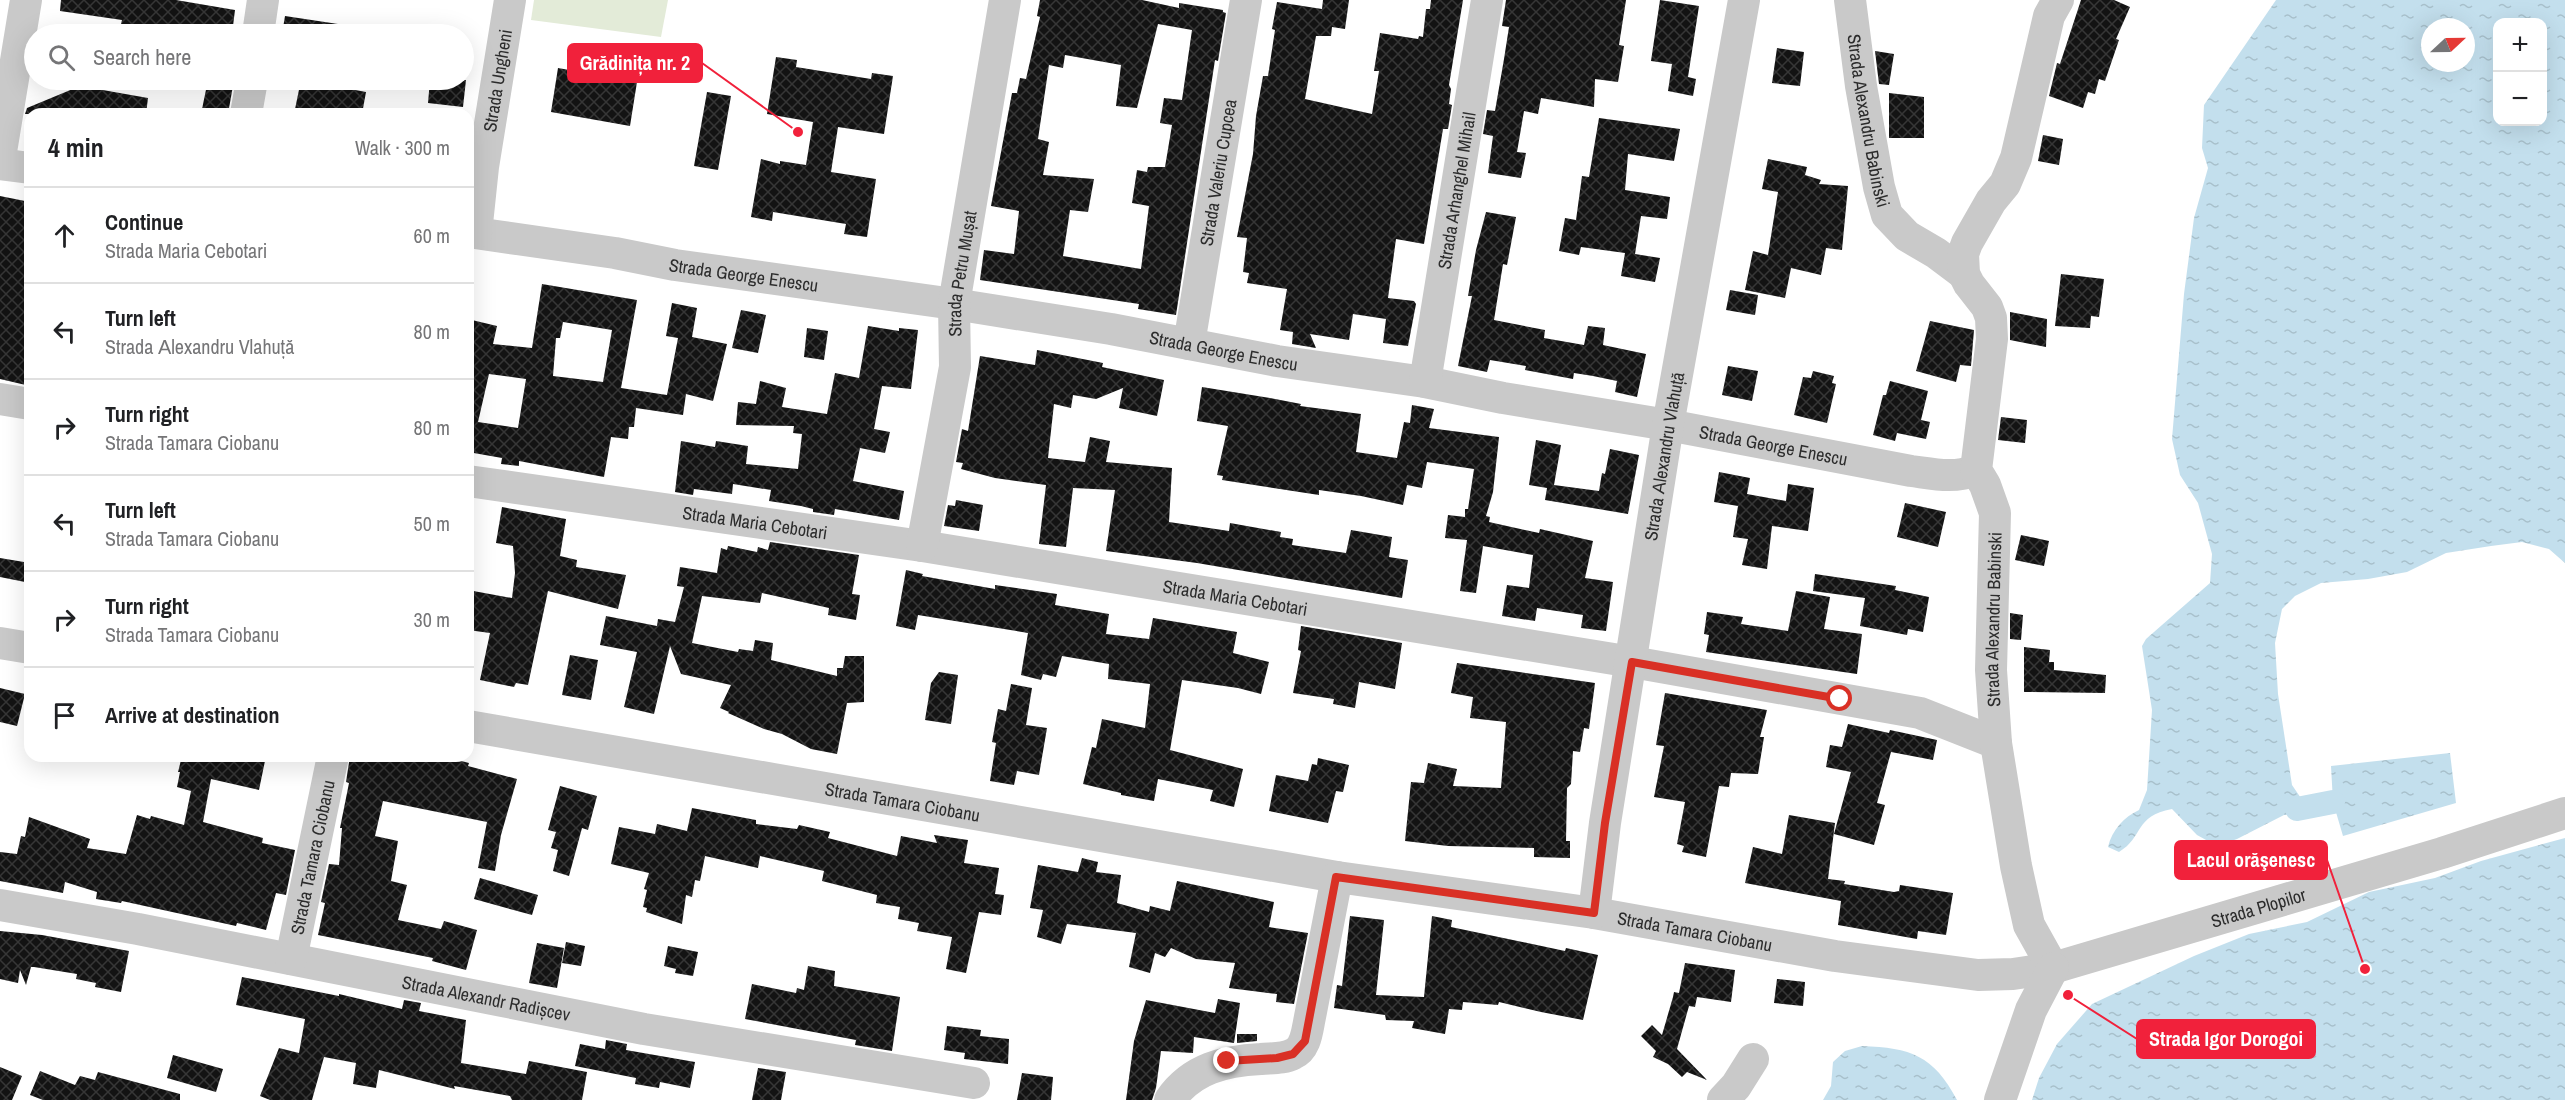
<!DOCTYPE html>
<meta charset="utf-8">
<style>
body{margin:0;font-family:"Archivo Narrow",sans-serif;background:#f2f2f2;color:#202124}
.controls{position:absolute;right:18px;top:18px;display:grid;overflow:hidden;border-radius:12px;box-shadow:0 6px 24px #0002}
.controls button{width:54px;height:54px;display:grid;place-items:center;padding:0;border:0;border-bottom:2px solid #e0e0e0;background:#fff;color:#202124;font:30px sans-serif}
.compass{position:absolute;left:2421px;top:18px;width:54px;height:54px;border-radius:50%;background:#fff;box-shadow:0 6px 24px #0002;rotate:68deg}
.stop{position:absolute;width:18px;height:18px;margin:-14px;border:4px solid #d93025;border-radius:50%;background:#fff}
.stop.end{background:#d93025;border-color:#fff;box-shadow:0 2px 6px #0008}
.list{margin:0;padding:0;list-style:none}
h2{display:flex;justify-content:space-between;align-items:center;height:78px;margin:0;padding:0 24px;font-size:26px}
h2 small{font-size:20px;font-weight:400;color:#757577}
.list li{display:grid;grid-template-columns:39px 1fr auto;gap:18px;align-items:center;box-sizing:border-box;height:96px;padding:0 24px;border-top:2px solid #e0e0e0}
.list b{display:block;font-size:22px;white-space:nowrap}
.list p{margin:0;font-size:20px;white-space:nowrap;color:#757577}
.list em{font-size:20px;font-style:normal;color:#757577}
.icon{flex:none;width:33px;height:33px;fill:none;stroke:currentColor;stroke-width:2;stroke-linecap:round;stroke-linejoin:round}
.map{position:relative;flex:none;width:2565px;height:1100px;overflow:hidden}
.search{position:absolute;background:#fff;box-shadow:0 6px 24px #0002;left:24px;top:24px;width:450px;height:66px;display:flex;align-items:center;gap:15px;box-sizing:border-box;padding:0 21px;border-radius:33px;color:#757577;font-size:22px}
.panel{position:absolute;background:#fff;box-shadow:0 6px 24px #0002;left:24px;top:108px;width:450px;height:654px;border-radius:18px}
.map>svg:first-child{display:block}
.green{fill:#e3ebd8}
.water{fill:url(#water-ripples);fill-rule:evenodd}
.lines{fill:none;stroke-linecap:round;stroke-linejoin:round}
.canal{stroke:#c3dfed;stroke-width:24}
.building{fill:url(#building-cross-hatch);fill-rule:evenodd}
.minor{stroke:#c9c9c9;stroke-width:32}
.route{stroke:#d93025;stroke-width:8}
.labels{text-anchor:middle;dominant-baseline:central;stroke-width:6;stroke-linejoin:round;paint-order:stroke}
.street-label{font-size:18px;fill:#2c2c2c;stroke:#fff}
.leader{fill:none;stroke:#f1213b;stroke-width:2}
.callout-dot{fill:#f1213b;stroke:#fff;stroke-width:2}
.callout{fill:#f1213b;stroke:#f1213b;stroke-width:2}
.callout-label{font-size:20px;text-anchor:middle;font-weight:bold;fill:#fff}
</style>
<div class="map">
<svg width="2565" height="1100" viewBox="0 0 2565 1100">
<defs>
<pattern id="water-ripples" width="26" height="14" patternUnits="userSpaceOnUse" patternTransform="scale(1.5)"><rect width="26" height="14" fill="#c3dfed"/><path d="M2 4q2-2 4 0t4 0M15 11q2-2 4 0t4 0" fill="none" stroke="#a8c0cb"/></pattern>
<pattern id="building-cross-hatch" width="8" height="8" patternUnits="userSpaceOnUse" patternTransform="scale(1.5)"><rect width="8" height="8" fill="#131313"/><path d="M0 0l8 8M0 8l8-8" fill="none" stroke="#363636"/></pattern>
</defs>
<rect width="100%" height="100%" fill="#fff"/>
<path class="green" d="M534,0H668L661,37L531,20Z"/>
<path class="water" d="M2276,0H2565V563L2549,549L2522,542L2491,546L2446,553L2407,572L2368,579L2321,583L2295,596L2282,609L2275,643L2278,694L2292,785L2309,810L2304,814L2284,815L2237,839L2217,846L2197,835L2172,809C2134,816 2144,837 2119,852L2108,847C2112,830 2124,817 2139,810L2147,790L2152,710L2142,646L2146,639L2210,583L2212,554L2198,503L2180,475L2172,439L2184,294L2194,218L2208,168L2202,148L2204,105ZM2498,22H2542V122H2498ZM2430,27H2466V63H2430Z
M2450,753L2456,803L2343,836L2333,802L2331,766Z
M2565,838V1100H2032L2039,1078L2057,1044L2092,1004L2194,956L2249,934L2307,922L2369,892L2435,878L2481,861Z
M1862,1046C1911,1048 1933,1055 1957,1100H1823L1831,1086L1833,1062L1845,1051Z"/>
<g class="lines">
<path class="canal" d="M2297,809L2333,802"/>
</g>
<path class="building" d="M61,0H176L235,10L232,34H140L141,27L121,24L122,20L60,11Z
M1040,0H1142L1179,8V3L1223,10V12L1226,13L1218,61L1215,60L1176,315L1138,309L1139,304L980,280L984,250L1014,254L1019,211L991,206L1012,93H1017L1020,78L1026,79L1040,17L1037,16ZM1158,24L1192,30L1182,100L1164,98L1160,123L1172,125L1165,167H1148L1147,172L1137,170L1132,203L1149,206L1141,269L1063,256L1070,210L1088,212L1094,179L1043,175L1049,142L1038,139L1049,65L1063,68L1065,55L1121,65L1116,106L1137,108Z
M1323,0H1349L1345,29L1332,27L1331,36H1316L1305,99L1372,114L1379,71H1374L1380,33L1418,39L1419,36L1423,37L1426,9H1430L1431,0H1463L1449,85L1451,89L1449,104L1452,105L1448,129H1443L1424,244L1396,239L1388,298L1414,301L1416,304L1408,346L1383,343L1386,319L1353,314L1349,340L1310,334L1316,348L1292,344L1293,332L1280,330L1287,289L1247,283L1249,273L1243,272L1247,238L1237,237L1253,154L1256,116L1263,76H1268L1275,30L1272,29L1277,2L1322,9Z
M1506,0H1626L1619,45L1624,46L1618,82L1595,79L1594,107L1541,98L1538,114L1524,111L1517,152L1526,153L1521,178L1488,173L1493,136L1483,134L1487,110L1495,111L1504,59L1509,27L1502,26Z
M1660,0L1699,6L1688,77L1696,79L1693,96L1668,91L1672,64L1651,61Z
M2081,0H2114L2130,7L2116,39L2119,40L2105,81L2099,79L2095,94L2088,92L2083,108L2049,96L2057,63L2060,64Z
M285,16L338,24L337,34H282Z
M1777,48L1804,52L1800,86L1772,83Z
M1875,51L1894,54L1889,85L1879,84Z
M776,57L797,60L796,67L871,79L872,73L893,76L884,134L838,127L831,172L876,179L867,237L844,234L846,224L773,212L772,221L751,217L761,159L780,164V161L806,165L813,122L767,114Z
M558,68L637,82L630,126L551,112Z
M208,80H234L228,114H201Z
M301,80L366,92L362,114H294Z
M430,80H466L463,107L428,103Z
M80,86L148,98L146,114H25L27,108Z
M707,92L731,96L718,170L694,166Z
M1889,93L1924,97V138H1889Z
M1599,118L1680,129L1674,161L1628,154L1625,190L1670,197L1667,219L1641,216L1635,254L1660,258L1655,282L1621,276L1625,253L1581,247L1579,255L1559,251L1565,218L1576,220L1582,176L1589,177Z
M2043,135L2063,139L2059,165L2038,161Z
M1768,159L1807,167L1805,175L1821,180L1819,184L1848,186L1842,250L1826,248L1821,275L1791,268L1785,298L1745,290L1753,251L1768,255L1778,192L1762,189Z
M0,196L30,202V386L0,379Z
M1486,212L1516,217L1508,260L1507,265L1503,264L1494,320L1545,330L1544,338L1584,345L1588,326L1605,328L1603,345L1646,354L1637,397L1615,392L1617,381L1593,376L1574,373L1573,379L1525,370L1526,366L1490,360L1487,372L1458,366L1472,296H1468L1476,250Z
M2061,274L2104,279L2099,317L2091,316L2090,328L2055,326Z
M542,284L637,300L621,388L667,395L678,338L666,336L672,303L697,308L692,337L727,344L713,401L686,394L683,415L636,408L634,427H629L628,439L611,437L604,477L519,461V466L501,464L502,458L468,452V325L471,326L472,320L497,326L493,344L532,348ZM563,322L612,330L603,382L553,376L556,338H560ZM489,374L526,379L518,428L478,422Z
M1730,290L1758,295L1755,315L1726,310Z
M741,310L766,315L758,353L732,348Z
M2010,312L2047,319L2046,347L2010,340Z
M1930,321L1974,330L1971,366L1960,365L1956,382L1916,371Z
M868,326L899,331V328L918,330L911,389L882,386L874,429L890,432L885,453L860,448L853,481L904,491L899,520L835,509L834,515L813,512V509L801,506L769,501L771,490L733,484L732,494L694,489L693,495L675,492L681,441L715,447L716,441L748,446L746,464L798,469L802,434L793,433L794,426L736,425L738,402L756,404L760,381L786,388L782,407L827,414L835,373L859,378Z
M807,328L828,331L824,360L804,357Z
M1037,350L1103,363L1102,367L1164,380L1157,416L1119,408L1123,388L1096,399L1073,395L1071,408L1054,404L1048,458L1085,462L1090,437L1110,441L1106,462L1172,468L1169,522L1229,531L1230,523L1281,532L1280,537L1293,539L1292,545L1346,553L1351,530L1392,537L1389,557L1408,560L1402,598L1197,563L1106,551L1115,490L1073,488L1066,547L1039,544L1046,485L995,478L961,469L963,463L956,462L962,429L968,431L980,356L1035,365Z
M1728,366L1758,371L1752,401L1722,395Z
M1813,371L1834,376L1832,383L1836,384L1827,423L1794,415L1803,377L1811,378Z
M1890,381L1928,391L1921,420L1930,422L1926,439L1897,433L1895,441L1873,435L1883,395H1886Z
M1202,387L1270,398L1301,404L1300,406L1361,414L1356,452L1397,458L1404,422L1410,423L1412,405L1434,409L1429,428L1499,437L1493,492L1486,516L1490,517L1489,522L1539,533L1540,529L1593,541L1585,578L1613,582L1606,631L1581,628L1583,615L1537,608L1535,621L1502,616L1507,585L1529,588L1533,555L1483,546L1476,593L1460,591L1467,540L1445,538L1448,515L1465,517V509H1468L1474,469L1427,462L1422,488L1407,485L1403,505L1361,496L1319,490V495L1222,480L1223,476L1217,475L1228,426L1197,421Z
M2001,417L2027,420L2025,443L1998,440Z
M1536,440L1561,445L1554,485L1599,491L1602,473L1605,474L1610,449L1639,455L1628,514L1545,500L1547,488L1529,485Z
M1719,472L1750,478L1747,494L1786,501L1788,484L1814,488L1808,531L1772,526L1767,569L1742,565L1748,539L1733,537L1738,506L1714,502Z
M956,500L983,505L979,531L944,526L948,505L955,506Z
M1905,503L1946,512L1938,547L1897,537Z
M502,507L566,519L560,556L577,560L576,567L626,575L618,609L548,591L528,685L516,683L514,687L480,680L490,633L468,630V590L512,598L515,573L513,546L496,543Z
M2021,535L2049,541L2044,566L2015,560Z
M770,542L859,555L852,594L860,595L856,620L828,615L829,608L762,593L760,603L702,596L692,643L738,652L739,649L753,651L755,640L773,643L771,660L837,676V668H843L845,656H864V702L847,703L837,754L811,749L782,734L764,729L728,713L729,712L720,708L731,685L681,674L670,646L654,714L624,707L637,652L600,645L606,616L657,626L658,619L675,622L684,587L677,586L680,567L717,573L721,548L727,550L728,546L757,552L758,547L768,550Z
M0,558L30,563V583L0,577Z
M906,570L923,574L922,576L995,589V585L1057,594L1055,605L1109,614L1106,634L1149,639L1153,618L1237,632L1233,653L1269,662L1261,694L1238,688L1182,680L1170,750L1243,769L1234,807L1210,801L1213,790L1158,779L1154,801L1121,795V793L1083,784L1092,747L1096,748L1102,719L1145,728L1150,684L1108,679L1109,664L1062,656L1056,677L1043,674L1041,680L1021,675L1028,633L918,615L915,630L896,626Z
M1815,574L1896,586L1895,590L1929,597L1923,632L1908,629L1907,635L1860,626L1865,598L1813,591Z
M1796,591L1830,597L1824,629L1862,634L1857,674L1706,652L1709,635L1704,634L1707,612L1743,617L1741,624L1788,631Z
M2010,613L2023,615L2021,640L2010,639Z
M1301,626L1402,643L1395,689L1359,682L1355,708L1333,704L1334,699L1293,693L1301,651L1298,650Z
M2024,647L2050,650L2049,662H2054V670L2106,675L2105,693L2024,692Z
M570,655L598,660L591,700L562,695Z
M1457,663L1595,683L1589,729L1584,728L1580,752L1573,751L1571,784L1567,788L1566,841H1570V858L1534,857V848L1448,846L1405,841L1411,782L1424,783L1428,763L1457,769L1453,786L1501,788L1506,722L1470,718L1473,697L1451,693Z
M939,672L958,675L951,724L925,720L931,683Z
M1011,684L1032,688L1026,725L1047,728L1039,775L1017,771L1014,785L990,781L996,743L992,742L998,709L1006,711Z
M0,688L25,694L17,726L0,722Z
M1665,693L1767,710L1760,737H1764L1758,774L1731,773L1729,787L1719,786L1706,857L1682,852L1684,846L1677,844L1685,802L1654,797L1664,746L1656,745Z
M1848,724L1889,733L1890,730L1937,740L1933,760L1891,752L1877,803L1885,805L1874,845L1834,834L1851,772L1826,767L1830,745L1842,747Z
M182,756H266L259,790L211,779L203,822L263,838L262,843L295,850L286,895L276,893L266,930L237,923L236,926L122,901L121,903L96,899L97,892L65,882L63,893L0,881V852L17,854L21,836L25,837L29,817L90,839L87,848L126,854L137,815L150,819L151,816L184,825L191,791L177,787L180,772H178Z
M350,756H442L469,763L468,766L517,779L501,835L495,871L478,868L487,822L383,801L375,836L398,841L391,881L407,885L398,920L441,929L444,921L477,930L466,970L432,961L433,958L318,935L325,903L321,902L329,864L339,865L342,828H340L349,783L346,782Z
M1318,758L1349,765L1343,792L1336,791L1328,823L1269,811L1276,775L1308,781L1312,764L1317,765Z
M560,786L597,796L588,830L582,828L569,876L553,871L558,850L551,848L556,832L548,830Z
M692,808L756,820V824L797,829L799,825L830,832L828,838L897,856L901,836L937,843L934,835L968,840L964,863L999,868L995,894L1004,895L1001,915L979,912L966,973L946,969L952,937L917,931L919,923L898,919L900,907L876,903L877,895L822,881L824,871L760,856L758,868L705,856L700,881L695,880L692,897L686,895L682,924L646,912L647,908L643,907L647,890L644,889L649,873L611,864L619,827L655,834L657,824L687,831Z
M1789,815L1835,823L1828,879L1845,881L1844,884L1894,892L1899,891L1900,885L1953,893L1946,935L1918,931L1917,939L1838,925L1841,901L1745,883L1753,847L1782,854Z
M1082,858L1098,862L1096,872L1121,875L1117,903L1149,912L1150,906L1170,911L1177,881L1274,902L1269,927L1308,933L1294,1004L1276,1002L1277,994L1229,988L1235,963L1196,959L1171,948L1165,957L1155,953L1150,973L1129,967L1136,933L1067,924L1061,944L1037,937L1043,910L1030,908L1038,865L1078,872Z
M480,878L538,895L532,915L474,899Z
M1350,916L1384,920L1376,995L1424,997L1432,916L1452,920L1451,927L1565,951L1566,948L1598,955L1583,1020L1541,1012L1499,1002L1498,1005L1463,1002L1462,1010L1449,1009L1445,1034L1412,1028L1414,1021L1386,1020L1385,1015L1334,1008L1337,985L1342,986Z
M0,931L42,935L129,951L121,992L95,987L96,983L76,979L77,974L34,967H31L26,985L20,970L18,983L0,979Z
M566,942L585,946L581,966L562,963Z
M537,943L564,948L557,988L529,983Z
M668,946L698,952L693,976L675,973L676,969L664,966Z
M1685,963L1735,970L1731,1002L1697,997L1695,1007L1689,1006L1677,1049L1707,1080L1687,1072L1682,1077L1668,1064L1653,1057L1656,1051L1641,1036L1652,1025L1662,1035L1673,997L1674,992L1679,993Z
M808,966L835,971L834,986L900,997L892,1051L855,1045L856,1040L745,1019L752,984L796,993L797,988L804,990Z
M242,977L339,996V994L402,1009L404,1000L421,1003L419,1011L466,1020L461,1063L526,1074L529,1061L587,1072L582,1100H512L510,1096L454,1086L455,1089L379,1070L376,1088L353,1084L356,1063L324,1057L312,1100H270L260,1096L279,1048L299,1053L305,1019L236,1005Z
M1777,979L1805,982L1803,1006L1774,1003Z
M1218,999L1240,1003L1234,1043L1194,1037L1193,1053L1161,1051L1156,1088L1152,1100H1126L1134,1041L1146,1000L1215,1013Z
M947,1026L981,1030L980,1036L1009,1039L1008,1064L964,1059L965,1053L944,1050Z
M1237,1034H1257V1041L1237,1043Z
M606,1040L627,1044L626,1050L695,1062L690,1088L660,1082L659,1088L635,1084L636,1078L575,1066L580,1044L605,1049Z
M173,1055L223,1069L216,1092L167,1078Z
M0,1067L22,1076L12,1100H0Z
M758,1068L786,1072L781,1100H752Z
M40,1071L75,1085L80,1076L95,1080L98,1072L180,1094V1100H43L30,1095Z
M1022,1073L1053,1077L1051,1100H1017Z"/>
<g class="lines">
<g class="minor">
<path id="s1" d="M1850,0L1861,86L1879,187L1887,215L1907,236L1936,253L1964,274"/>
<path d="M258,34L263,0"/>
<path d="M246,114L252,80"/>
<path d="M0,158L26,0"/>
<path d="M0,164L30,168"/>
<path id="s2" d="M468,232L615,253L675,265L954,304L1111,329L1277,361L1425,382L1503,398L1668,425L1911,471C1934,474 1954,479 1976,470"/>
<path id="s3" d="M476,233L483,167L510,0"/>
<path id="s4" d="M1189,344L1246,0"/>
<path id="s5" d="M1425,382L1487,0"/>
<path d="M0,399L30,404"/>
<path id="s6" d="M468,481L922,546L1632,662L1920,713L1996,743"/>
<path id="s7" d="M922,546L955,367L954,304L1005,0"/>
<path d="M0,643L30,648"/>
<path id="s8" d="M468,726L1337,877L1594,913L1835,956L1978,975L2013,974L2053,968L2442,853L2565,813"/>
<path id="s9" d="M0,905L138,929L644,1029L974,1083"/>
<path id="s10" d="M1594,913L1605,823L1668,425L1744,0"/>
<path id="s11" d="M291,959L333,756"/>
<path id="s12" d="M2053,968L2029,925L2016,866L1996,743L1991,670L1995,513L1985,485L1976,470L1992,339L1991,318L1987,307L1969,284L1964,274L1963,254L1967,243L1991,201L2005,184L2016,158L2049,16L2058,0"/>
<path d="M1170,1100C1192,1068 1225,1061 1261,1059C1271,1058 1284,1059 1293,1054C1305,1049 1307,1033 1309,1022L1337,877"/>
<path d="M1723,1100L1736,1086L1753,1059"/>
<path d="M2000,1100L2031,1010L2053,968"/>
</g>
</g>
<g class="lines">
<path class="route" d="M1227,1061L1277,1058L1293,1054L1305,1041L1336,877L1594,913L1605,823L1632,662L1840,699"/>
</g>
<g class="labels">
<g class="street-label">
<text stroke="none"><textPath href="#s3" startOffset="154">Strada Ungheni</textPath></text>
<text stroke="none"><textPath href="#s1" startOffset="122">Strada Alexandru Babinski</textPath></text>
<text stroke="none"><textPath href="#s4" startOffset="174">Strada Valeriu Cupcea</textPath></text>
<text stroke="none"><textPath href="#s5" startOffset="194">Strada Arhanghel Mihail</textPath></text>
<text stroke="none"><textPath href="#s7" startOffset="276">Strada Petru Mușat</textPath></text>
<text stroke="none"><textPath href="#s2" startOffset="279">Strada George Enescu</textPath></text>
<text stroke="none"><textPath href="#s2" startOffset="765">Strada George Enescu</textPath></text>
<text stroke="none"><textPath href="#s2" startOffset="1323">Strada George Enescu</textPath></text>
<text stroke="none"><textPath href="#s10" startOffset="462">Strada Аlexandru Vlahuță</textPath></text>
<text stroke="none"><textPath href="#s6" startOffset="290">Strada Maria Cebotari</textPath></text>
<text stroke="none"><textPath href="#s6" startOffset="776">Strada Maria Cebotari</textPath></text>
<text stroke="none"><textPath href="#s12" startOffset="358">Strada Alexandru Babinski</textPath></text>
<text stroke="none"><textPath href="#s8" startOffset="441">Strada Tamara Ciobanu</textPath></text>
<text stroke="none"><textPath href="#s11" startOffset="104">Strada Tamara Ciobanu</textPath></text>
<text stroke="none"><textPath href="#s8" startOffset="1820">Strada Plopilor</textPath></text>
<text stroke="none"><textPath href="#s8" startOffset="1244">Strada Tamara Ciobanu</textPath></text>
<text stroke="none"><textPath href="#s9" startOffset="495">Strada Alexandr Radișcev</textPath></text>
</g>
</g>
<path class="leader" d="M798 132L702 63M2365 969L2327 860M2068 995L2137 1039"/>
<g class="callout-dot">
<circle cx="798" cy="132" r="6"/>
<circle cx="2365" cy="969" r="6"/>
<circle cx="2068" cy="995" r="6"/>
</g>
<g class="callout">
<rect x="568" y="44" width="134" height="38" rx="6"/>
<rect x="2175" y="841" width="152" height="38" rx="6"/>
<rect x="2137" y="1020" width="178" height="38" rx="6"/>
</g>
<g class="callout-label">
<text x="635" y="70">Grădinița nr. 2</text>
<text x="2251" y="867">Lacul orăşenesc</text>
<text x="2226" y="1046">Strada Igor Dorogoi</text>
</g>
</svg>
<div class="controls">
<button>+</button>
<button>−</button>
</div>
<svg class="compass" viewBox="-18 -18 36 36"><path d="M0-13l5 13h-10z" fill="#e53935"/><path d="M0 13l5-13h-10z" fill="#757577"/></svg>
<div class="stop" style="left:1840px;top:699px"></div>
<div class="stop end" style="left:1227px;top:1061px"></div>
<div class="search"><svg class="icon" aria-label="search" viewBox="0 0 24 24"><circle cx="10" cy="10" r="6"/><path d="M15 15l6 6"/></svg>Search here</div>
<section class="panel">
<h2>4 min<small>Walk · 300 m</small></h2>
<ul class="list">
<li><svg class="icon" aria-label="ahead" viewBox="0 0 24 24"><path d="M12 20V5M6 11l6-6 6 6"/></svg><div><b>Continue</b><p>Strada Maria Cebotari</p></div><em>60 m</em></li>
<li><svg class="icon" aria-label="left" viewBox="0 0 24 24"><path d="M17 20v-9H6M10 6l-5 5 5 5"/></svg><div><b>Turn left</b><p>Strada Аlexandru Vlahuță</p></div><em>80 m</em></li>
<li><svg class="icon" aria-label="right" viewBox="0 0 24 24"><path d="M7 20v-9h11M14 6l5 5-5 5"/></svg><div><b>Turn right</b><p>Strada Tamara Ciobanu</p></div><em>80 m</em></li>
<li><svg class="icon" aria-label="left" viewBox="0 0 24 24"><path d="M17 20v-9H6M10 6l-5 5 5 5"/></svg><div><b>Turn left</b><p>Strada Tamara Ciobanu</p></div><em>50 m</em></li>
<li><svg class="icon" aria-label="right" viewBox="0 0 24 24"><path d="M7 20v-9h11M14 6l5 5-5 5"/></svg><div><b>Turn right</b><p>Strada Tamara Ciobanu</p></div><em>30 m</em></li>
<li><svg class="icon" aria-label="arrive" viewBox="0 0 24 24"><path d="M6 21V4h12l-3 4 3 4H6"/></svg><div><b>Arrive at destination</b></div></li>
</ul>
</section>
</div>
